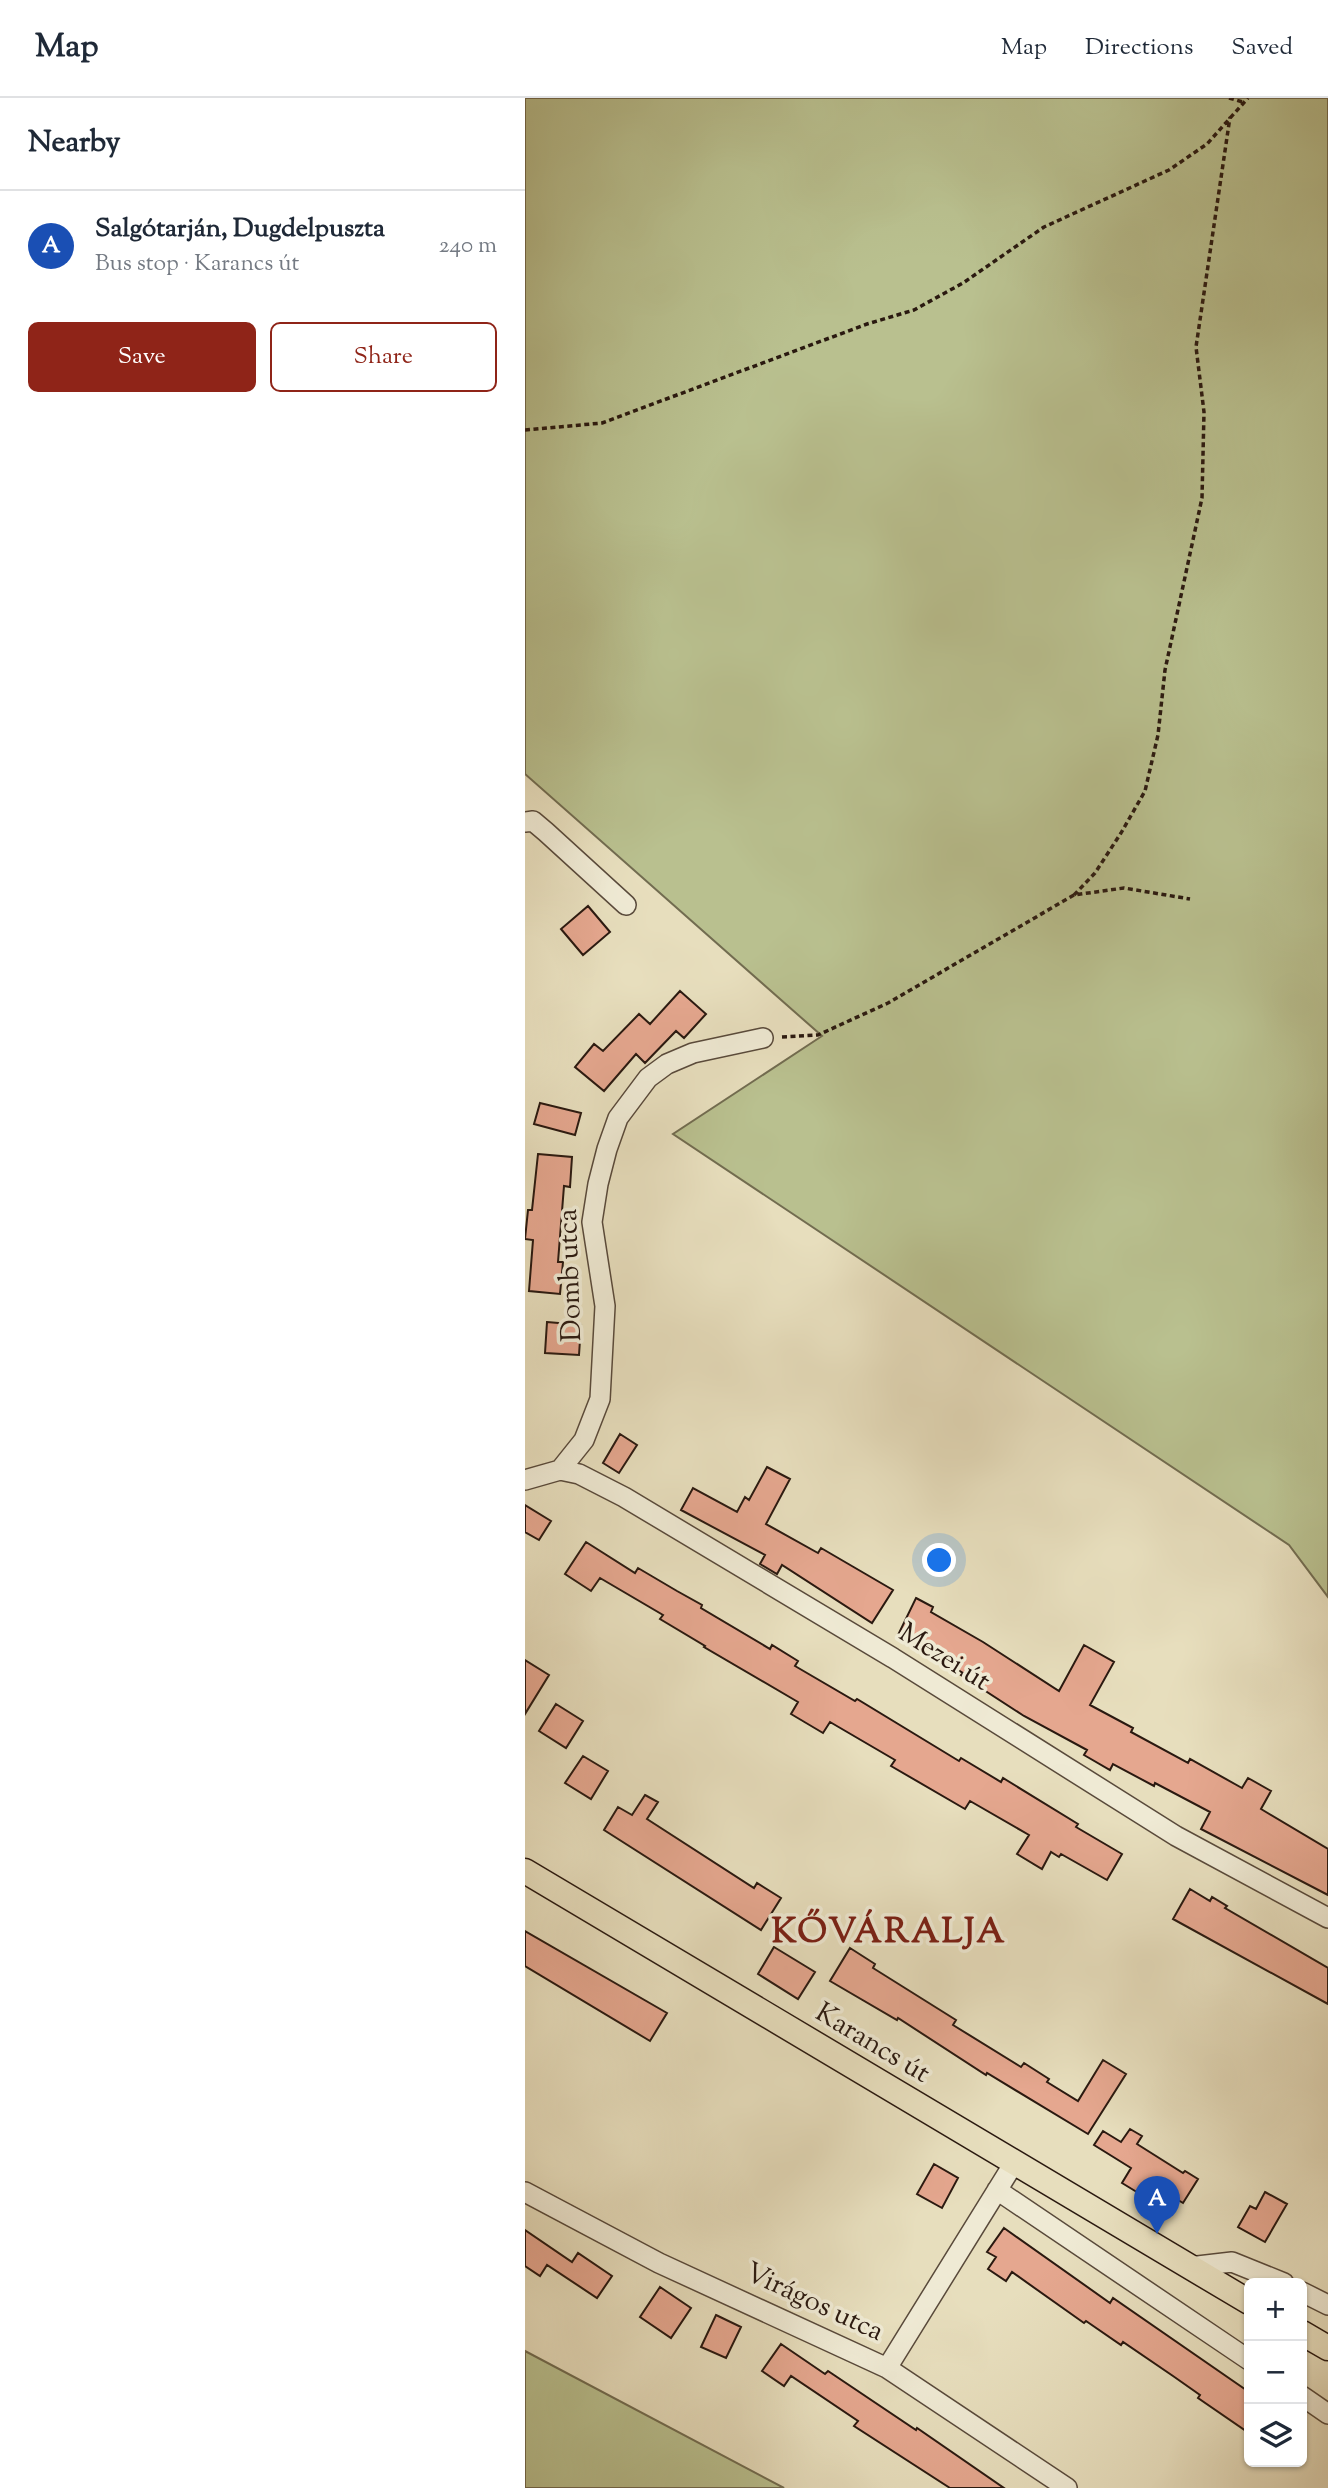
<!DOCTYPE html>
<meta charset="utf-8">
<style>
body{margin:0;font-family:"Sorts Mill Goudy",serif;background:#f2f2f3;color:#1f2937}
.controls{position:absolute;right:21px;bottom:21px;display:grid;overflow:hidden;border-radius:10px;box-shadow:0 2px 5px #0004}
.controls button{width:63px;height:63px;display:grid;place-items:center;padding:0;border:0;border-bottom:2px solid #e0e1e3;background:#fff;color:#1f2937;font:35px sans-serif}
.you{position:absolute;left:415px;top:1463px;width:24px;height:24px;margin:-18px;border:5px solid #fff;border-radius:50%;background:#1a73e8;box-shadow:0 0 0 10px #1a73e833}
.badge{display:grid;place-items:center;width:46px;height:46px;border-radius:50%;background:#8f2418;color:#fff;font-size:23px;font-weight:700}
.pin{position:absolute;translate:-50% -58px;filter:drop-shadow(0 2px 4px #0008)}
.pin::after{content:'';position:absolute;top:37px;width:24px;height:21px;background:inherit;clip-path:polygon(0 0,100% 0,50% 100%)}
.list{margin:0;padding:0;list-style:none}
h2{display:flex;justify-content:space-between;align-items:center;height:91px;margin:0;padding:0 28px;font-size:30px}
h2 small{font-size:23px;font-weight:400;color:#747a83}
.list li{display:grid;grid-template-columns:46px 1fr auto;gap:21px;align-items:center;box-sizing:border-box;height:112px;padding:0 28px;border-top:2px solid #e0e1e3}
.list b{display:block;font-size:26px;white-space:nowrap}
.list p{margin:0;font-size:23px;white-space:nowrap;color:#747a83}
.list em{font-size:23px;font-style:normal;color:#747a83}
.actions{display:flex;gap:14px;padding:21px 28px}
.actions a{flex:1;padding:16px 0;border:2px solid #8f2418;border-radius:10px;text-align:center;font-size:24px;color:#8f2418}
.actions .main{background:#8f2418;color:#fff}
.icon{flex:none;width:38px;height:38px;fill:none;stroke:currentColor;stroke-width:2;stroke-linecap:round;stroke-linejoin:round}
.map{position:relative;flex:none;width:803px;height:2390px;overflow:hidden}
header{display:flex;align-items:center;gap:42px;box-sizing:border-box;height:98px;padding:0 35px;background:#fff;border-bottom:2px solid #e0e1e3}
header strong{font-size:33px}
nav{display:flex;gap:38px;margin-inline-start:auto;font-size:24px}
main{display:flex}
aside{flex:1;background:#fff}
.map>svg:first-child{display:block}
.green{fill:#b9c08f;stroke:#726c50;stroke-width:2}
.building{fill:#e5a78f;stroke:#2a1910;stroke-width:2}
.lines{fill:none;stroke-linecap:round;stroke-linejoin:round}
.minor-casing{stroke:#594a3b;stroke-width:22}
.major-casing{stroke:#2a1910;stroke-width:27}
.path{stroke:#2a1910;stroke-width:3.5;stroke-dasharray:5 3.5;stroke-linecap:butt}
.minor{stroke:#efead4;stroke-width:19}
.major{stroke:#e7debd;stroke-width:24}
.labels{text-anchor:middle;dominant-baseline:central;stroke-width:7;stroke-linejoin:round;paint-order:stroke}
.street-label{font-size:28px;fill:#2a1910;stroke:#efead4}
.district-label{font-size:35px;font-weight:bold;letter-spacing:2px;fill:#7a1f14;stroke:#efead4}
</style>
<header>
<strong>Map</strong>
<nav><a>Map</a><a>Directions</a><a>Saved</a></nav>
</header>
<main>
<aside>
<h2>Nearby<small></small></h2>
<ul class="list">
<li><span class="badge" style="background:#1a4fb4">A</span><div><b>Salgótarján, Dugdelpuszta</b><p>Bus stop · Karancs út</p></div><em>240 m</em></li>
</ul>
<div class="actions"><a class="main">Save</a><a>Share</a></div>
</aside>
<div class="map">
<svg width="803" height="2390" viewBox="0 0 803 2390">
<rect width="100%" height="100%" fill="#e7debd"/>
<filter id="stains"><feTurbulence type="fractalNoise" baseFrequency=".00286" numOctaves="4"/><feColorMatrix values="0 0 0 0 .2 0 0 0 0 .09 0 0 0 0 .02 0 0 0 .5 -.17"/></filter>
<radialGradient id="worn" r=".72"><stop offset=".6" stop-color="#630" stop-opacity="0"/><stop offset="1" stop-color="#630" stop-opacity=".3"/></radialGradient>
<path class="green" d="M0,0H803V1499L764,1447L148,1036L297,938L0,676Z
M0,2253L259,2390H0Z"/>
<path class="building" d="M63,808L85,834L58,857L36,831Z
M155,893L181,916L159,940L151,933L120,965L111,956L79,993L50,969L69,946L78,953L114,916L125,926Z
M15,1005L56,1015L50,1037L9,1026Z
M13,1056L47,1059L45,1089L39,1088L33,1164H38L35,1196L4,1193L8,1142L0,1141L3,1112H7Z
M22,1224L56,1227L54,1257L20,1255Z
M95,1336L112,1347L94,1375L78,1365Z
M242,1369L265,1381L241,1426L293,1455L296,1450L368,1492L347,1525L257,1467L252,1476L235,1466L240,1457L156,1412L168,1390L212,1414L220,1399L224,1402Z
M0,1407L26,1423L14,1442L0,1434Z
M61,1444L110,1475L113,1470L152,1493L177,1507L176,1510L245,1551L247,1547L273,1563L270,1568L330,1603L332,1601L434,1663L436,1660L476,1684L478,1680L553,1726L551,1729L597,1756L582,1782L536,1756L534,1759L526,1754L517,1771L492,1756L504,1737L445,1703L440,1711L366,1668L370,1662L305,1624L298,1635L266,1616L273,1604L179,1549L180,1548L135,1521L138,1517L75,1480L66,1493L40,1476Z
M391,1500L408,1509L406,1514L458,1544L534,1593L559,1547L589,1564L565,1607L608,1630L606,1634L663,1665L665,1661L717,1690L723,1680L746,1693L736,1711L803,1751V1797L676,1731L685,1714L630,1685L629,1688L588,1666L585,1672L559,1657L562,1652L499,1618L436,1577L438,1575L373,1537Z
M0,1562L24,1577L0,1616Z
M31,1606L58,1623L41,1650L14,1633Z
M58,1658L83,1673L66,1701L40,1685Z
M120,1697L133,1704L122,1721L229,1790L232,1785L256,1800L236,1832L79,1732L93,1709L107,1717Z
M665,1791L685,1803L687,1799L702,1808L700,1810L803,1870V1906L648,1821Z
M0,1833L142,1915L125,1943L0,1868Z
M249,1849L290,1874L273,1901L233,1876Z
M325,1850L350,1866L348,1870L431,1922L428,1927L496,1969L499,1965L524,1981L522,1984L553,2003L578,1962L601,1976L563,2036L462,1975L461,1977L373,1920L372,1922L305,1883Z
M605,2031L617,2038L612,2046L658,2075L660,2073L673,2081L658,2105L628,2087L620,2099L597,2085L606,2070L569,2047L578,2033L596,2044Z
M409,2066L433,2080L417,2110L392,2096Z
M740,2094L762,2106L740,2144L713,2129L725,2108L731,2111Z
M479,2130L585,2205L588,2200L724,2294V2335L673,2300L675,2297L648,2278L598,2244L596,2247L561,2223L559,2225L487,2174L481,2183L463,2171L471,2159L462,2154Z
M0,2132L47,2164L53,2155L87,2178L72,2200L22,2167L15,2178L0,2168Z
M135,2189L166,2210L146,2240L115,2219Z
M191,2217L216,2229L201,2260L176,2249Z
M256,2246L300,2276L303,2273L391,2332L392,2330L479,2390H425L329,2328L333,2323L266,2278L259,2288L237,2273Z"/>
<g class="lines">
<g class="minor-casing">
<path id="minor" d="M0,724L8,723L21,734L101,807
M35,1372L59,1342L75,1301L80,1208L67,1124L73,1086L82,1051L93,1020L123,980L142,966L168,955L238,940
M0,1382L35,1372L54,1376L99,1399L368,1560L651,1738L803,1820
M472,2092L724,2262
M0,2094L134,2165L362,2270L542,2390
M664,2169L707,2164L759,2185
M777,2194L803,2207
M362,2270L489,2065
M777,2298L803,2316"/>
</g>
<g class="major-casing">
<path id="major" d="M0,1773L724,2204
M777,2235L803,2250"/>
</g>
<path class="path" d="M704,0L718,4
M0,332L77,325L342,226L389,212L438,185L519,129L644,72L682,46L723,0
M549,797L570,775L596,735L620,693L633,637L640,572L677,400L679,314L671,249L705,19
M257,939L293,937L363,905L549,797L599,790L665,801"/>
<use href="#minor" class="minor"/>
<use href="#major" class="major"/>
</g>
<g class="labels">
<g class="street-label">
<text transform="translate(46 1177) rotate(-92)">Domb utca</text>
<text transform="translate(419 1560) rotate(32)">Mezei út</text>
<text transform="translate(347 1946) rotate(31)">Karancs út</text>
<text transform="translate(289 2205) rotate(25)">Virágos utca</text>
</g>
<g class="district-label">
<text x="364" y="1835">KŐVÁRALJA</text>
</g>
</g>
<rect width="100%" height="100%" filter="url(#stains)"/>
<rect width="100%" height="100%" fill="url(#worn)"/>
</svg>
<div class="controls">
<button>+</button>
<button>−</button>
<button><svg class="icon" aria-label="layers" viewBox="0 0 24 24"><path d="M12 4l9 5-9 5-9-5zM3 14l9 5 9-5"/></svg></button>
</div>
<div class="you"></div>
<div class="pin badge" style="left:632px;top:2136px;background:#1a4fb4">A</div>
</div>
</main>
